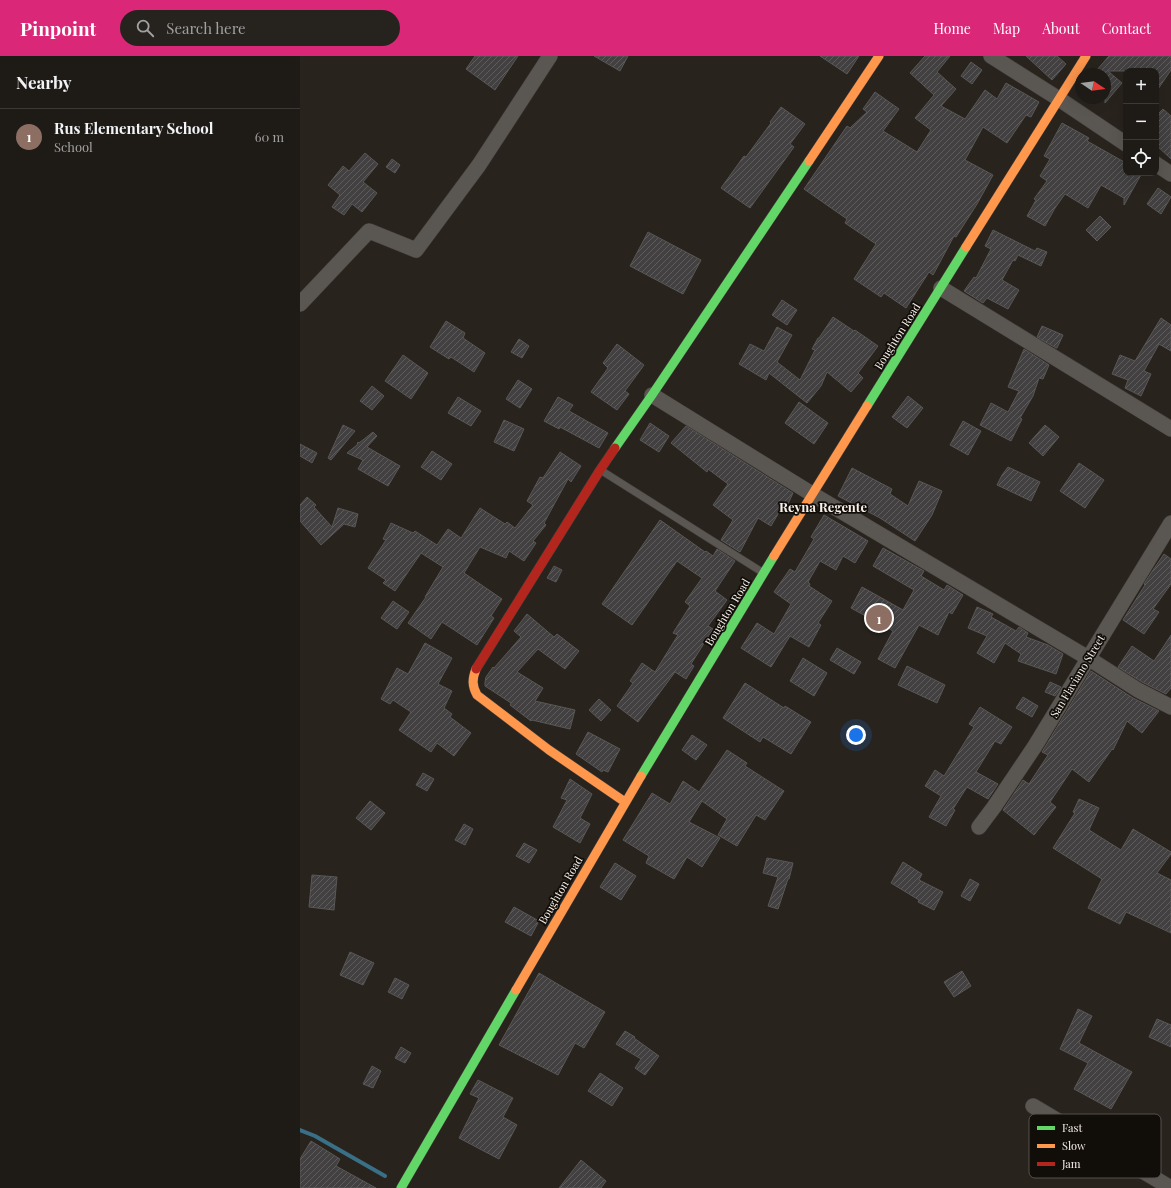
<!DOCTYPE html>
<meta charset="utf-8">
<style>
body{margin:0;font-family:"Playfair Display",serif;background:#26231f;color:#f1f3f6}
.controls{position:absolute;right:12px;top:12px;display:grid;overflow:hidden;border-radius:8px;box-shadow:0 4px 16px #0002}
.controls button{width:36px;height:36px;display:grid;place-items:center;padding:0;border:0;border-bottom:1px solid #3c3835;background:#1e1a16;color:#f1f3f6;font:20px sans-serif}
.compass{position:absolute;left:775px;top:12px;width:36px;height:36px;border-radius:50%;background:#1e1a16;box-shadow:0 4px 16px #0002;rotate:103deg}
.you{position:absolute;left:556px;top:679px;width:14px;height:14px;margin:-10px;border:3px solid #fff;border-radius:50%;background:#1a73e8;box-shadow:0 0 0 6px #1a73e833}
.badge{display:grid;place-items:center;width:26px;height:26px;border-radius:50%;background:#db2777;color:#fff;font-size:13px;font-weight:700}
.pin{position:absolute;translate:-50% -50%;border:2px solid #fff;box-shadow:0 1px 4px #0006}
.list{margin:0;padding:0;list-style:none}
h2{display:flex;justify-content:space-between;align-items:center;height:52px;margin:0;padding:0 16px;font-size:17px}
h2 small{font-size:13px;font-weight:400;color:#a1a1a1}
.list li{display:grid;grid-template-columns:26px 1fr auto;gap:12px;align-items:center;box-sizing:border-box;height:56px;padding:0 16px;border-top:1px solid #3c3835}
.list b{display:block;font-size:15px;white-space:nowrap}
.list p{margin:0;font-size:13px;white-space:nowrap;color:#a1a1a1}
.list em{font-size:13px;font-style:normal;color:#a1a1a1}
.icon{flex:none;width:22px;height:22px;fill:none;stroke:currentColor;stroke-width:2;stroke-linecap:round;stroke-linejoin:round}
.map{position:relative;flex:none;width:871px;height:1132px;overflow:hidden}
header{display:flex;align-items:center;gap:24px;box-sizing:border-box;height:56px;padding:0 20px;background:#db2777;color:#fff}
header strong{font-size:19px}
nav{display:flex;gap:22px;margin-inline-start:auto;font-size:14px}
.search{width:280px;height:36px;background:#26231f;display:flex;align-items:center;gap:10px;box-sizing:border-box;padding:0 14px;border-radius:22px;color:#a1a1a1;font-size:15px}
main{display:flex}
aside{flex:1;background:#1e1a16}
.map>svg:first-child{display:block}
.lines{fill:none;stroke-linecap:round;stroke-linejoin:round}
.stream{stroke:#3a7087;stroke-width:4}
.building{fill:url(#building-hatch);stroke:#595757}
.lane-casing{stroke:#423d3a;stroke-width:8}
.street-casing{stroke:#423d3a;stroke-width:16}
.fast-casing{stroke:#423d3a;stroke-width:10}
.slow-casing{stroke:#423d3a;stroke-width:10}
.jam-casing{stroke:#423d3a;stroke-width:10}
.lane{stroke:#5a5651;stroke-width:7}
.street{stroke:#5a5651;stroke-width:15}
.fast{stroke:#63d668;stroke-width:9}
.slow{stroke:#ff974d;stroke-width:9}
.jam{stroke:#b3261e;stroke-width:9}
.labels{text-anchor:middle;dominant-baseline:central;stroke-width:3.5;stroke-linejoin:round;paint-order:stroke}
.street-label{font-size:11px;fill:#f7f0e9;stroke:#110d09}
.quarter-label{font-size:13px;font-weight:bold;fill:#f7f0e9;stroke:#110d09}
.key{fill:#110d09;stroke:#56514c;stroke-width:1}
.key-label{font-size:11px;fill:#f7f0e9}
</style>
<header>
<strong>Pinpoint</strong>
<div class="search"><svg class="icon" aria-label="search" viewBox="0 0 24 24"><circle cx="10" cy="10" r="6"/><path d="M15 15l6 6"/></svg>Search here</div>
<nav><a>Home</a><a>Map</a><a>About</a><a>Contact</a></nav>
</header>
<main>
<aside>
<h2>Nearby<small></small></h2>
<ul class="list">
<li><span class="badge" style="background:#8d6e63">1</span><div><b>Rus Elementary School</b><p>School</p></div><em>60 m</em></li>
</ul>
</aside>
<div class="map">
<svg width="871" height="1132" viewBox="0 0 871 1132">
<defs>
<pattern id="building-hatch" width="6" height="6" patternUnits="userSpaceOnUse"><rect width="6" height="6" fill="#424040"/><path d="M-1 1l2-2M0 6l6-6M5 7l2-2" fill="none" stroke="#5e5c5c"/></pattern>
</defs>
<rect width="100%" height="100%" fill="#28231d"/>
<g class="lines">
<path class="stream" d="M0,1074L15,1080L85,1120"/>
</g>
<path class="building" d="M175,0H218L195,34L166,13Z
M294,0H328L320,15Z
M520,0H559L547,18Z
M625,0H650L637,16L656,33L641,50L665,63L685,34L697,43L706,27L739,46L731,61L726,59L707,87L683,71L665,104L693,119L677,148L656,181L654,180L633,219L629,216L606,252L584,237L581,241L554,223L576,188L545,167L547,163L504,133L547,70L550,72L567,56L563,53L575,36L599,53L583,75L617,96L631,74L615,62L634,39L610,17Z
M726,0H757L766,8L752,24Z
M809,0H871V14L856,36V15H808L822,27L805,47V15H796Z
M671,6L682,14L672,28L661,20Z
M481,51L505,68L490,88L494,91L450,152L421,132L444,100L446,101L471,67L470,66Z
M863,53L871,60V103L856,89V60Z
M762,67L789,82L787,85L826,107V117H842L824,149V142L801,129L788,152L765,138L755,152L745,170L727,160L736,144L734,143L747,125L740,120L750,103L744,100Z
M65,97L78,108L63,126L77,137L62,156L52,148L44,159L32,151L40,139L28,129L43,110L49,115Z
M92,103L100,109L95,117L86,111Z
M858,132L871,141L861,158L847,148Z
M800,160L811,171L797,185L786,174Z
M693,174L735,195L737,192L747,196L741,210L718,199L715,205L713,204L702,224L719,234L708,253L687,242L683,247L664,235L674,221L676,222L691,193L685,190Z
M348,176L401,204L383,238L330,210Z
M482,244L497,254L487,269L472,259Z
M533,261L554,275L555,274L578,290L558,317L563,322L551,336L527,316L521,330L507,347L469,317L466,324L439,308L450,288L464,295L477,271L492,279L477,306L500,324L515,294L512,293L518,282H519Z
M861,262L871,269V295L859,288L844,315L851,318L841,340L825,332L828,324L812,318L820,299L835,305Z
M146,265L165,277L163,282L185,297L174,316L151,301L149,303L130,291Z
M742,270L763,279L757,292H756L737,281Z
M219,283L229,290L222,302L211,296Z
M317,288L344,309L325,335L329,338L317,354L291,336L308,312L303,307Z
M724,293L749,309L743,323L739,322L733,340L720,362L722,363L711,385L680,369L691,347L708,356L719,335L708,331Z
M103,299L128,317L111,343L85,325Z
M218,324L232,333L220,352L206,343Z
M72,330L84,340L72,354L60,345Z
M608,340L623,352L607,372L592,361Z
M158,341L181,355L171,370L148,357Z
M258,341L273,349L269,355L308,377L299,392L260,371L259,373L244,365Z
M499,346L528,367L514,388L485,367Z
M204,364L224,373L214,395L194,386Z
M663,365L681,375L668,399L650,389Z
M350,367L369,380L359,396L340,384Z
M43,369L55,375L31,404L28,402Z
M745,369L759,381L743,400L729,387Z
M386,370L493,437L488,448L485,446L471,470L458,462L440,496L421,484L433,464L413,449L428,428L408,413L407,416L371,387Z
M73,376L77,380L67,391L100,410L88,430L58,413L63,404L47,397L57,389L58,386L59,387Z
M0,388L17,397L12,407L0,400Z
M132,395L152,408L141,424L121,411Z
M260,396L281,410L271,426L268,423L244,467L246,469L233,485L236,487L224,505L209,495L206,502L180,491L164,517L202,543L191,560L194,562L177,589L142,566L131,583L108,567L126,541H125L143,511L121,497L95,535L83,527L86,524L68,512L86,484L83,483L91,467L113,477L115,475L137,489L148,473L161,482L180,452L205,468L207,466L215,472L233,449L227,445L240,421L243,422Z
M779,407L804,424L785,452L760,435Z
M708,411L740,426L731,445L697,429L702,419Z
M552,412L592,433L590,438L608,450L619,425L642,435L632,459L615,485L580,462L538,440Z
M7,441L16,449L14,451L32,471L38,452L58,458L55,471L44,468L21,489L0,465V449Z
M524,459L568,485L555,507L543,500L536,514L520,505L508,526L510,528L509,530L532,545L518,567L521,569L509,591L490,580L471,611L441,592L457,567L474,578L491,548L474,536L490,513L495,516L514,483L511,481Z
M360,464L405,496L406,495L413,500L417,493L435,505L415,535L427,544L408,570L413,573L391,608L394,610L386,623L375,616L338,666L317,650L333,627L330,625L342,607L355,616L378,579L373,577L390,550L385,546L402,522L377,505L332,569L302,548Z
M583,492L624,515L621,520L644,534L647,529L663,539L652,558L649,556L638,579L619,569L595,612L578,603L593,575L551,552L562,531L603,554L614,534L573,510Z
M864,498L871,503V528L853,553L859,556L844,578L823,564L845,529L844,528L851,517Z
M254,510L262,514L256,526L247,522Z
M93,545L109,556L97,573L81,562Z
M677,551L693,558L691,561L716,575L719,571L728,577L726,581L748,589L763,598L756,618L718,605L721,598L705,587L694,607L677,597L687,580L668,572Z
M227,558L254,581L257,578L279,595L265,613L238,593L217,616L243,632L235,645L275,654L270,673L232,664L231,665L210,649L211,647L185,630V626L186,621L193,611L194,612L221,581L214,575Z
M871,579V632L866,638L842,626L818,611L832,590L854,605Z
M125,587L152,602L138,628L152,635L144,652L152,658L150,661L171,677L154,700L137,687L131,696L99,674L111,656L93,644L90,648L81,643L97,612L108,618Z
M537,592L561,606L554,618L530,604Z
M503,602L527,617L514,640L490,625Z
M607,610L645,629L637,647L598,629Z
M791,615L833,642L859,655L842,677L827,665L813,694L812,693L789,726L772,713L750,746L756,751L734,779L703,754L723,724L729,728L748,699L742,696Z
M750,626L761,631L755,640L745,636Z
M445,627L484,652L485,650L511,666L491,698L463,681L460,686L423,662Z
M723,641L738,650L732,661L716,652Z
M299,643L311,654L301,665L289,654Z
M680,651L712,671L701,688L695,685L676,716L698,728L688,743L667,731L653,753L655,754L646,770L629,761L641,740L625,730L635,714L644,720L674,671L669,668Z
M288,676L320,693L308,716L303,714L302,716L276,698Z
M392,679L407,689L396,704L382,694Z
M427,694L447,707L445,710L484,735L465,764L456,759L437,790L418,779L427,763L402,745L389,766L420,782L402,811L387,801L374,823L346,807L349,800L323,784L352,737L370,748L383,725L399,736Z
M123,717L134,723L127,735L116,729Z
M270,723L292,738L280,762L290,768L280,787L253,771L267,744L261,742Z
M779,743L799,752L789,774L821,794L833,773L871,796V798L857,817L871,824V877L826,856L820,868L788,852L802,823L753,792L775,757L773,756Z
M70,745L85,757L71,774L56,762Z
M164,768L173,773L165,789L155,784Z
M224,787L237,794L229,807L216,800Z
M467,802L493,807L489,823H488L478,853L468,850L478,821L463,817Z
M603,806L622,818L619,824L643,836L634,854L618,846L619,844L591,827Z
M315,807L336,820L321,844L300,831Z
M12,819L37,821L34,854L9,851Z
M670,823L679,828L670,845L661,840Z
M214,851L239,865L231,880L205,866Z
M50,896L74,907L63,929L40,919Z
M662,915L671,930L654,941L644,926Z
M239,917L305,956L284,992L275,987L258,1019L199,989Z
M95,922L109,929L102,943L88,936Z
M778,953L792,960L779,987L832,1016L811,1053L774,1033L788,1007L760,993Z
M857,963L871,969V991L849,981Z
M325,975L335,981L334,982L359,1000L345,1019L335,1012L341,1003L316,988Z
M101,991L111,997L105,1007L95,1002Z
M72,1010L81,1015L73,1032L63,1028Z
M300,1017L323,1032L312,1050L288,1035Z
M178,1024L213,1042L203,1061L217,1069L199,1103L159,1082L179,1042L170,1038Z
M11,1085L40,1103L36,1110L76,1132H0V1103Z
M281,1104L306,1125L301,1132H259Z"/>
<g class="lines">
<g class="lane-casing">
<path id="lane" d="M302,415L462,516"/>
</g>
<g class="street-casing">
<path id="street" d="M691,0L759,43L826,88
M856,108L871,118
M641,232L871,373
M0,248L69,175L116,194L179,109L250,0
M352,339L512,438L788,602L838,634L871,651
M679,771L694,751L735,690L871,467
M733,1050L871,1132"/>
</g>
<g class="fast-casing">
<path id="fast" d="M567,350L666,191
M315,392L352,339L509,105
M341,720L474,500
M101,1132L216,934"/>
</g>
<g class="slow-casing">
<path id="slow" d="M509,105L579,0
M666,191L786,0
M474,500L567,350
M176,613C172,623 172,630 177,639L249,694L325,746
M216,934L341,720"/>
</g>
<g class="jam-casing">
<path id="jam" d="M176,613L300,414L315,392"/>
</g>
<use href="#lane" class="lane"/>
<use href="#street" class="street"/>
<use href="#fast" class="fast"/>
<use href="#slow" class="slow"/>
<use href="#jam" class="jam"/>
</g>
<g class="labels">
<g class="street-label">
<text transform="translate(597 280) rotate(-58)">Boughton Road</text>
<text transform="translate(427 556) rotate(-59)">Boughton Road</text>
<text transform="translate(777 620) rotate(-59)">San Flaviano Street</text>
<text transform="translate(260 834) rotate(-60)">Boughton Road</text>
</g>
<g class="quarter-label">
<text x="523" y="450">Reyna Regente</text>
</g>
</g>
<rect x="729" y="1058" width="132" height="64" rx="6" class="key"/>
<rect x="737" y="1070" width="18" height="4" fill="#63d668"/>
<rect x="737" y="1088" width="18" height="4" fill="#ff974d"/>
<rect x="737" y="1106" width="18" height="4" fill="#b3261e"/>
<g class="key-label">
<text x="762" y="1076">Fast</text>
<text x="762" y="1094">Slow</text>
<text x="762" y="1112">Jam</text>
</g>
</svg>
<div class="controls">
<button>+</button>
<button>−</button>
<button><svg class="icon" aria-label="locate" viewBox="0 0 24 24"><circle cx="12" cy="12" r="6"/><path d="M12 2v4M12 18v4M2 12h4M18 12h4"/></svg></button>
</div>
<svg class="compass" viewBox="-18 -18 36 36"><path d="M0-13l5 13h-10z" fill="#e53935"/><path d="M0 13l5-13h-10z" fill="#a1a1a1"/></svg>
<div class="you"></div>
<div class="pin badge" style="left:579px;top:562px;background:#8d6e63">1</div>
</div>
</main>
